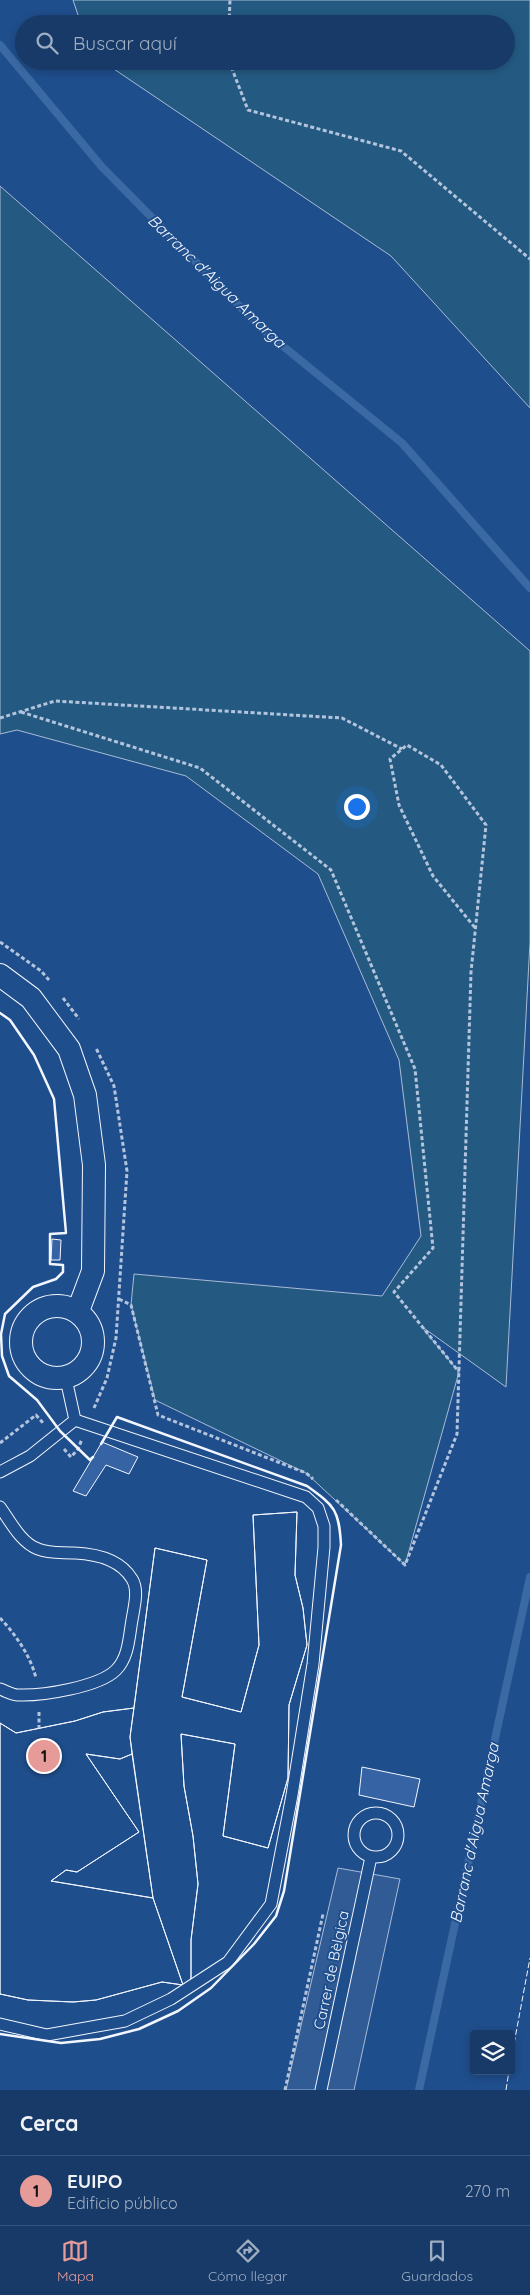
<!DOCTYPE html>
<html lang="es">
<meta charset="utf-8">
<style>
body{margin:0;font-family:Quicksand,sans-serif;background:#244571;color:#f1f3f6}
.controls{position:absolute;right:15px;bottom:15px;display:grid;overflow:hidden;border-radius:5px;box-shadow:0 2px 8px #0003}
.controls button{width:45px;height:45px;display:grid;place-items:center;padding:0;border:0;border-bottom:1px solid #36547d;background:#173a69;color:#f1f3f6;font:25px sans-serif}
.you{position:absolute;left:356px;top:806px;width:18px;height:18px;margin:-12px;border:4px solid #fff;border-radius:50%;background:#1a73e8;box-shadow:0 0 0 8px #1a73e833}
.badge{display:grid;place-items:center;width:32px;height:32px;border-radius:50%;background:#e69b98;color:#111;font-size:16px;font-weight:700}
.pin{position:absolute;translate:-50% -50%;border:2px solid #fff;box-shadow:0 1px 5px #0006}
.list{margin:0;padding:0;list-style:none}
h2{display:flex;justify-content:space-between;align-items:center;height:65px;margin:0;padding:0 20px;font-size:21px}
h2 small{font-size:16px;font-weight:400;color:#9eadc0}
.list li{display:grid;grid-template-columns:32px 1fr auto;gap:15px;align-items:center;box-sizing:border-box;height:70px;padding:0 20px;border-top:1px solid #36547d}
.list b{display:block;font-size:19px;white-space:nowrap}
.list p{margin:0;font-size:16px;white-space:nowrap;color:#9eadc0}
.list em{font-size:16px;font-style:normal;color:#9eadc0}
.icon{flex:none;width:28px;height:28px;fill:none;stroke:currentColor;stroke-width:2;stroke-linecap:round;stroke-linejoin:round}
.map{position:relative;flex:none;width:530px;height:2090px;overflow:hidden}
.search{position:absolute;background:#173a69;box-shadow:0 2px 8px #0003;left:15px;right:15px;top:15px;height:55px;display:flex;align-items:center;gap:12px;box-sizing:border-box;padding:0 18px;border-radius:28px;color:#9eadc0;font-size:19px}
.sheet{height:135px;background:#173a69}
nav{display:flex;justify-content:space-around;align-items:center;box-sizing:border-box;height:70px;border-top:1px solid #36547d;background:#173a69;font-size:14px;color:#9eadc0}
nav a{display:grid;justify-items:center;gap:2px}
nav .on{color:#e69b98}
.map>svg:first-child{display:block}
.green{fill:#245a82;stroke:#a8bbd7}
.parking{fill:#305b95;stroke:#a8bbd7}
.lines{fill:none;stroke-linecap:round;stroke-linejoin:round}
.stream{stroke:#3b69a3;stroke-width:8}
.building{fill:#3563a3;stroke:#f2f6ff;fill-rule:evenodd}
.lane-casing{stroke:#f2f6ff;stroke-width:13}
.street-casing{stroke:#f2f6ff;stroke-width:24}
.path{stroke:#b3c4dc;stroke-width:3;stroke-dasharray:4 2.5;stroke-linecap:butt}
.lane{stroke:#1f4e8c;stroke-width:11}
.street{stroke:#1f4e8c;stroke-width:22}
.fence{stroke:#f2f6ff;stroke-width:1;stroke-dasharray:6 2.5;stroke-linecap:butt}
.wall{stroke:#f2f6ff;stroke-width:2.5}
.labels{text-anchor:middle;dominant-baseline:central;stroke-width:4;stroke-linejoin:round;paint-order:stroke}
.street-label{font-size:15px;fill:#f2f6ff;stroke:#1f4e8c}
.water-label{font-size:16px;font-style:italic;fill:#f2f6ff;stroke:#1f4e8c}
</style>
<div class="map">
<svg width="530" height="2090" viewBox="0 0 530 2090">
<rect width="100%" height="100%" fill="#1f4e8c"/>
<path class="green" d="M73,0H530V408L391,256L102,61H506V24H81Z
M0,186L530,651V942L506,1387L421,1326L459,1372L405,1565L306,1473L155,1400L131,1305L134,1274L382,1296L421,1236L399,1060L318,874L186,776L17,730L0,734Z"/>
<path class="parking" d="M338,1868L400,1879L354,2090H286Z"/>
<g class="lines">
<path class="stream" d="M0,45L102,167L262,329L402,443L530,588
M419,2090L530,1577"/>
</g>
<path class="building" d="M52,1239L61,1240L60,1260H51Z
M102,1442L138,1457L129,1474L106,1465L86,1496L73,1491Z
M297,1512L295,1575L303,1608L307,1645L289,1705L288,1778L268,1848L223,1836L235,1744L181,1734L184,1786L193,1836L198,1884L191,1940V1981L183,1985L162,1982L96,2000L73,2002L28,2000L0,1994V1723L16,1733L75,1721L103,1712L134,1708L155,1548L207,1560L182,1697L241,1712L259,1645L253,1515ZM86,1754L120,1759L132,1754L153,1898L51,1881L66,1870L77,1872L139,1832Z
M297,1512L295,1575L303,1608L307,1645L289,1705L288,1778L268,1848L223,1836L235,1744L181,1734L184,1786L193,1836L198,1884L191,1940V1981L183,1985L153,1898L130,1737L155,1548L207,1560L182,1697L241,1712L259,1645L253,1515Z
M134,1708L130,1737L132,1754L120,1759L86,1754L139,1832L77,1872L66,1870L51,1881L153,1898L183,1985L162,1982L96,2000L73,2002L28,2000L0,1994V1723L16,1733L75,1721L103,1712Z
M362,1767L420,1779L414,1807L359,1795Z"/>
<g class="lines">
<g class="lane-casing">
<path id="lane" d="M0,1472L30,1456L75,1420L66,1379
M0,1507C10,1521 21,1543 38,1549C50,1554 62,1552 75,1553C96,1554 120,1559 132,1579C139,1590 134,1607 132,1620C129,1636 129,1657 116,1670C99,1687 42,1696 18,1695C12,1695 6,1691 0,1689
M354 1835a22 22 0 1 1 44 0a22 22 0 1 1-44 0Z
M0,2024L47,2035L125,2021L171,1999L228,1962L271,1904L292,1795L313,1664L324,1547V1526L318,1508L306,1497L75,1420
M321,2090L371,1857"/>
</g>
<g class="street-casing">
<path id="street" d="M0,975L31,998L69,1049L85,1095L94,1165L93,1271L78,1311
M21 1342a36 36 0 1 1 72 0a36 36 0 1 1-72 0Z"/>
</g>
<path class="path" d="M229,24L230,0
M229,61L248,110L401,151L530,259
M21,712L200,768L331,870L415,1069L433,1248L394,1292L459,1372
M0,718L55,701L342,718L402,749
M0,942L41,971L49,980
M63,998L79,1019
M119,1299L131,1305L158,1415L306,1473L313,1479
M94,1408L107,1378L116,1338L127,1171L114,1086L96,1048
M0,1443L36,1415L43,1423
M64,1449L71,1457L78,1449L82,1439
M336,1500L405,1565L457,1434L471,972L486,825L441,765L407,745L390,759L399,805L433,876L476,929
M0,1618C16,1635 30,1655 36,1678
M39,1712V1728
M285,2090L323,1914"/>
<use href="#lane" class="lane"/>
<use href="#street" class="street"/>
<path class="fence" d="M511,2060L530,1958
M506,2090L509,2071"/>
<path class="wall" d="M0,1013L10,1020L34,1055L54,1099L66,1233L50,1234V1264L63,1265V1272L56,1279L33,1287L5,1314L1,1334L2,1356L9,1376L37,1400L60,1431L90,1460L93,1457
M0,2034L61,2043L100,2039L139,2029L178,2011L211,1988L254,1944L276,1916L284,1891L341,1545C339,1510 335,1506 307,1486L117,1417L101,1444"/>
</g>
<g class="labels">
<g class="street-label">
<text transform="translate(331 1970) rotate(-78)">Carrer de Bèlgica</text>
</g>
<g class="water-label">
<text transform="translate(217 281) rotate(44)">Barranc d'Aigua Amarga</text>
<text transform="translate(474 1833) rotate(-78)">Barranc d'Aigua Amarga</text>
</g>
</g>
</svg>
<div class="controls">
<button><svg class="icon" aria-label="layers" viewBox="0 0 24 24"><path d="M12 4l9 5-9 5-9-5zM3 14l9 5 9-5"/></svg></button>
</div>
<div class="you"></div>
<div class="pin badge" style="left:44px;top:1756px">1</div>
<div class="search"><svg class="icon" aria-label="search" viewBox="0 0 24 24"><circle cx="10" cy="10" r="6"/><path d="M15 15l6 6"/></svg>Buscar aquí</div>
</div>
<section class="sheet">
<h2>Cerca<small></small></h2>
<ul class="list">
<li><span class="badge">1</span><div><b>EUIPO</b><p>Edificio público</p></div><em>270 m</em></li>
</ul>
</section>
<nav>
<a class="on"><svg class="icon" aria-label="map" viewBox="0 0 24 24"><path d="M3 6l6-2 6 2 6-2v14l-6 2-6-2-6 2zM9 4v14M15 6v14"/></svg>Mapa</a>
<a><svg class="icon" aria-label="directions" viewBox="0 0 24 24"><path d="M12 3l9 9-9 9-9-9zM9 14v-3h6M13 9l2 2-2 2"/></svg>Cómo llegar</a>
<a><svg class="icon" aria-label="saved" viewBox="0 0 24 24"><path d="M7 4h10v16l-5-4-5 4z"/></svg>Guardados</a>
</nav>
